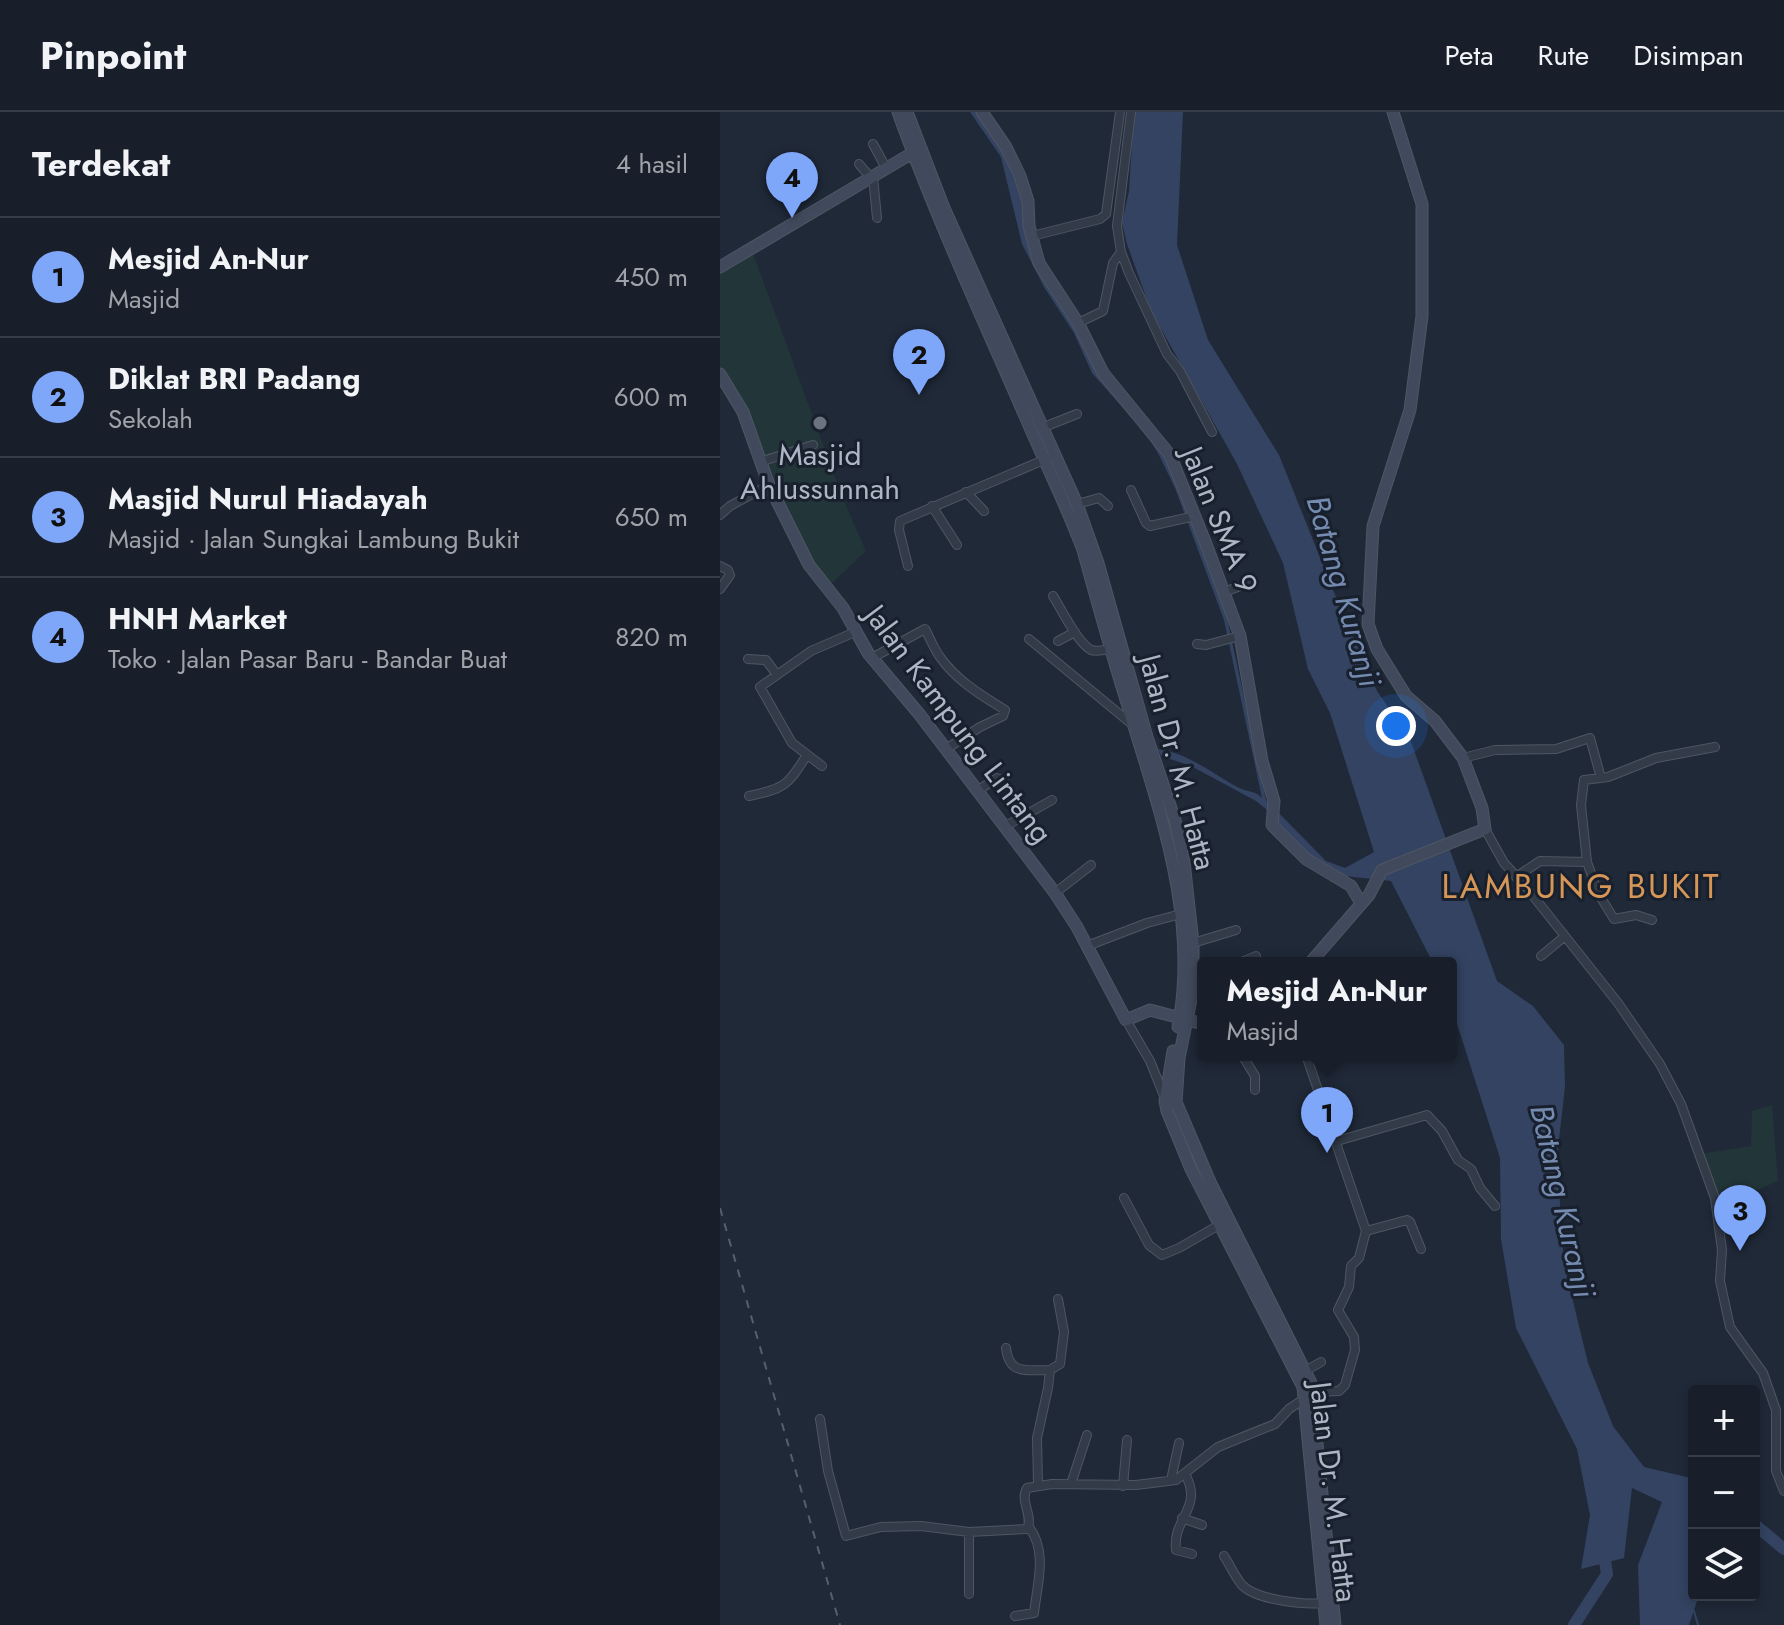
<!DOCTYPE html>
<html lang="id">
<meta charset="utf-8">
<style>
body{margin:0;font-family:Jost,sans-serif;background:#252c36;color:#f1f3f6}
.controls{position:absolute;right:24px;bottom:24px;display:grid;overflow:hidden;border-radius:8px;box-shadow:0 4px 12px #0003}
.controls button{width:72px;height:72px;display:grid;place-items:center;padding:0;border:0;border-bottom:2px solid #363d47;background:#181f2a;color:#f1f3f6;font:40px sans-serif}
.you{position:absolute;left:676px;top:614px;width:28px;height:28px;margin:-20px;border:6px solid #fff;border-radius:50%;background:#1a73e8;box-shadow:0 0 0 12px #1a73e833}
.badge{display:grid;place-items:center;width:52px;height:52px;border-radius:50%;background:#7ea7fa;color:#111;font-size:26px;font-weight:700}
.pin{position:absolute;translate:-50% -66px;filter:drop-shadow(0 2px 4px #0008)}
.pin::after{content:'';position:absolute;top:42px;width:28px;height:24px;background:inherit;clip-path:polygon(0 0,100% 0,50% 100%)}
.popup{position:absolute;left:477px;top:845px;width:260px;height:104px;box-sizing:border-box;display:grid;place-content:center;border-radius:8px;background:#181f2a;filter:drop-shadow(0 2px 6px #0005);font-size:26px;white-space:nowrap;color:#9fa2a8}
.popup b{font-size:30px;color:#f1f3f6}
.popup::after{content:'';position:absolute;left:50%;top:100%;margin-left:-16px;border:16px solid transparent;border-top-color:#181f2a}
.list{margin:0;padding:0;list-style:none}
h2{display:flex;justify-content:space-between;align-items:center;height:104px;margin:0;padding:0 32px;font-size:34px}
h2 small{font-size:26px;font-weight:400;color:#9fa2a8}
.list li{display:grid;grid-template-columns:52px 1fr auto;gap:24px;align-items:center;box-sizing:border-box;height:120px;padding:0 32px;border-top:2px solid #363d47}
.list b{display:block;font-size:30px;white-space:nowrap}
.list p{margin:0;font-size:26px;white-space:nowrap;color:#9fa2a8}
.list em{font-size:26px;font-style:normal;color:#9fa2a8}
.icon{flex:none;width:44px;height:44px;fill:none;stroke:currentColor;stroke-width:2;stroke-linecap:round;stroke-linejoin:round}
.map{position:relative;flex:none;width:1064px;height:1513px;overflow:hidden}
header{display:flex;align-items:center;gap:48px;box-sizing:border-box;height:112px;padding:0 40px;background:#181f2a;border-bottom:2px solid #363d47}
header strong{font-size:38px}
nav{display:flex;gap:44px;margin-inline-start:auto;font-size:28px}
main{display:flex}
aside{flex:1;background:#181f2a}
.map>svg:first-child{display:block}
.green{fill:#223539}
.water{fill:#334361}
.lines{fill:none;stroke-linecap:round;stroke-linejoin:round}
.stream{stroke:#334361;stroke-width:2}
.river{stroke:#334361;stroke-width:12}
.street-casing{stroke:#4e5663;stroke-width:10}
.secondary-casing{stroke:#4e5663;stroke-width:13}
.street{stroke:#333b49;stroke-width:8}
.secondary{stroke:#414a5c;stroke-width:11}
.rail{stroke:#555f70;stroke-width:2;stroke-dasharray:8 8;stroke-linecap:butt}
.worship-dot{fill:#6b7280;stroke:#19202d;stroke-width:3}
.labels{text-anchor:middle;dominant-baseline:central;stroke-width:6;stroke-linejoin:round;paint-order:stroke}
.poi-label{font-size:30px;fill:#aeb6c5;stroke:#19202d}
.street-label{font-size:30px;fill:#aeb6c5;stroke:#19202d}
.water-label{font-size:32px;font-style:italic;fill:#748aaf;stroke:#19202d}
.quarter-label{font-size:34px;letter-spacing:2px;fill:#d69658;stroke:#19202d}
</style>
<header>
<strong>Pinpoint</strong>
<nav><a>Peta</a><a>Rute</a><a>Disimpan</a></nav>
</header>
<main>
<aside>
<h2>Terdekat<small>4 hasil</small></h2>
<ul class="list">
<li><span class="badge">1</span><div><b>Mesjid An-Nur</b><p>Masjid</p></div><em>450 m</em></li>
<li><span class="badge">2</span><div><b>Diklat BRI Padang</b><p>Sekolah</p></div><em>600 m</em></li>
<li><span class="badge">3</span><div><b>Masjid Nurul Hiadayah</b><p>Masjid · Jalan Sungkai Lambung Bukit</p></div><em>650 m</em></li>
<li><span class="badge">4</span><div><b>HNH Market</b><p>Toko · Jalan Pasar Baru - Bandar Buat</p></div><em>820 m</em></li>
</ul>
</aside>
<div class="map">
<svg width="1064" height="1513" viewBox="0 0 1064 1513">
<rect width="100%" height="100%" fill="#202938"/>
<path class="green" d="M31,136L124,389L146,439L108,475L0,272V153Z
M1052,993L1058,1069L1035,1079L1028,1098L1025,1123H1006L980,1042L1031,1034L1032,999Z"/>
<path class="water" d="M250,0H258L279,31L301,83L307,130L326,171L448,346L507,506L546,688L606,749L625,756L654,740L610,601L588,557L563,451L517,352L431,199L407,132L402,111L409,79L414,0H463L457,133L488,228L559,343L613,478L657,579L690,627L777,869L813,894L844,933L845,975L837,1045L844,1152L868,1251L893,1314L924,1355L971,1366L974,1369V1483H979L969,1513H920L918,1453L942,1390L912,1376L904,1446L861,1457L870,1403L857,1337L796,1216L781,1127L780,1046L731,893V851H713L671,769L615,763L593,749L554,709L547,698L536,689L471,654L441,644L438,637C468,641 493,662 519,676C528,680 536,679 542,686L504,508L455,376L439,343L426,322L372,261L354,221L324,175L302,132L281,45Z"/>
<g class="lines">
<path class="stream" d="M974,1499L978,1513"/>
<path class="river" d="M1034,1412L1064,1437
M854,1513L887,1462L883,1435"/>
<g class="street-casing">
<path id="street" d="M411,0L397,114L401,140L409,161L447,242L460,259L492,320
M153,32L166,56
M139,52L151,66
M153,65L157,106
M312,124L380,107L386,102L400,0
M358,211L383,199L393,151L401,140
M324,315L357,302
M40,350L93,333
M411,378L426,411L430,414L475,404
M246,380L264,399
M357,392L379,386L388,394
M212,394L237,433
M0,403L10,394L49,373
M0,454L8,458L10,463L0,477
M188,454L179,418L180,409L326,347
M504,480L534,469
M333,484C342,498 357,530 371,538C376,540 385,538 391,537
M309,527L414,614
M338,529L355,520
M477,532L486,533L520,524
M152,546L205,517C210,526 214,537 220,545C237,569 261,583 285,598L283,604L260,615L226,637
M28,547L46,548L57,563
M743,646L775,638L836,637L870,626L881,666
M102,654L72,631L40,575L91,539L135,520
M257,679L277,666L284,669
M29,684C63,677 68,674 86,644
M284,715L332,688
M765,717L784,751L806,775L898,891L940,952L961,992L995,1086L1002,1138L1000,1169L1010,1215L1043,1261L1056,1298V1359L1064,1379
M867,750L861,693L864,668L888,665L936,646L995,635
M796,765L820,749L867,750L878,781L894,807L916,803L932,808
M335,781L371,753
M473,831L516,818
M367,834L427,811L461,802
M821,844L844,825
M519,851L536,844
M406,908L430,949L445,986
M522,943L535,964V978
M586,943L646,1119L639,1146L631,1154L629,1175L618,1198L634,1225L635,1238L625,1273L619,1279L593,1280
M617,1029L707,1003L722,1019L738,1048L751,1057L760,1076L775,1094
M404,1086L429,1133L442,1143L459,1136L499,1113
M646,1119L687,1108L690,1110L701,1137
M286,1236C289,1263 306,1258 330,1258
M585,1259L601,1250
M100,1307L108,1359L126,1424L161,1415L201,1414L249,1420L307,1417C314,1404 299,1389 307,1376L332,1372L416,1373L456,1368L498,1335L555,1312L569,1297L584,1287
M465,1362C484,1396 452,1406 456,1438L472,1442
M451,1368L459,1331
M351,1372L367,1323
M318,1373L317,1326L328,1276L330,1258L340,1252L344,1220L338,1187
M403,1374L407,1328
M462,1406L482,1413
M249,1420V1482
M504,1444C510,1453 515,1465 522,1473C536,1488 584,1493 604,1491
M295,1504L314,1501C317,1473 328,1440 309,1415"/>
</g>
<g class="secondary-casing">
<path id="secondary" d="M178,0C215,103 261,203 305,304C324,349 346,392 363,438C377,489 391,540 407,591C438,695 480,805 458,915
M187,0L224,96L357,392L378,451L427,625L455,708L464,750L473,831V878L459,946L456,990L491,1072L591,1271L615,1513
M262,0L286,35L300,64L308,89L309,114L319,151L358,211L383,261L450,343L486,432L520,524L542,649L554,689L552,713L586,747L631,774L641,791
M0,155L194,40
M0,262L23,300L49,373L89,453L123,496L148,541L200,603L335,781L357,815L406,908L430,898L483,912
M590,851L649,783L662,758L765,717L762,696L743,646L715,609L686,584L657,537L648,512L653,414L690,298L702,204V92L673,0
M453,939L445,989L447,999L471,1057L583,1275L606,1513"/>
</g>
<use href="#street" class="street"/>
<use href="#secondary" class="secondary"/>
<path class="rail" d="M0,1096L120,1513"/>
</g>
<circle class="worship-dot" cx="100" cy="311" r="8"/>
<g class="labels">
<g class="poi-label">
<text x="100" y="342">Masjid<tspan x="100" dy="34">Ahlussunnah</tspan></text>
</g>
<g class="street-label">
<text transform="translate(500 408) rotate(68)">Jalan SMA 9</text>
<text transform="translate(239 612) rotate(53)">Jalan Kampung Lintang</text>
<text transform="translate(458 650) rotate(75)">Jalan Dr. M. Hatta</text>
<text transform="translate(614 1380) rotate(83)">Jalan Dr. M. Hatta</text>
</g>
<g class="water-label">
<text transform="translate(624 479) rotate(74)">Batang Kuranji</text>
<text transform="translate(843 1089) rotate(77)">Batang Kuranji</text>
</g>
<g class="quarter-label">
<text x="861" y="774">LAMBUNG BUKIT</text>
</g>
</g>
</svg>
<div class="controls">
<button>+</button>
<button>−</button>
<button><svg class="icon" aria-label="layers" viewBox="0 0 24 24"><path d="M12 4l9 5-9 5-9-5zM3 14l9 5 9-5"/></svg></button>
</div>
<div class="you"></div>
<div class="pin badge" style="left:607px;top:1041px">1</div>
<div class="popup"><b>Mesjid An-Nur</b>Masjid</div>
<div class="pin badge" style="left:199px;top:283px">2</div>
<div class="pin badge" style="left:1020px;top:1139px">3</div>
<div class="pin badge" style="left:72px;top:106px">4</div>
</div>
</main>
